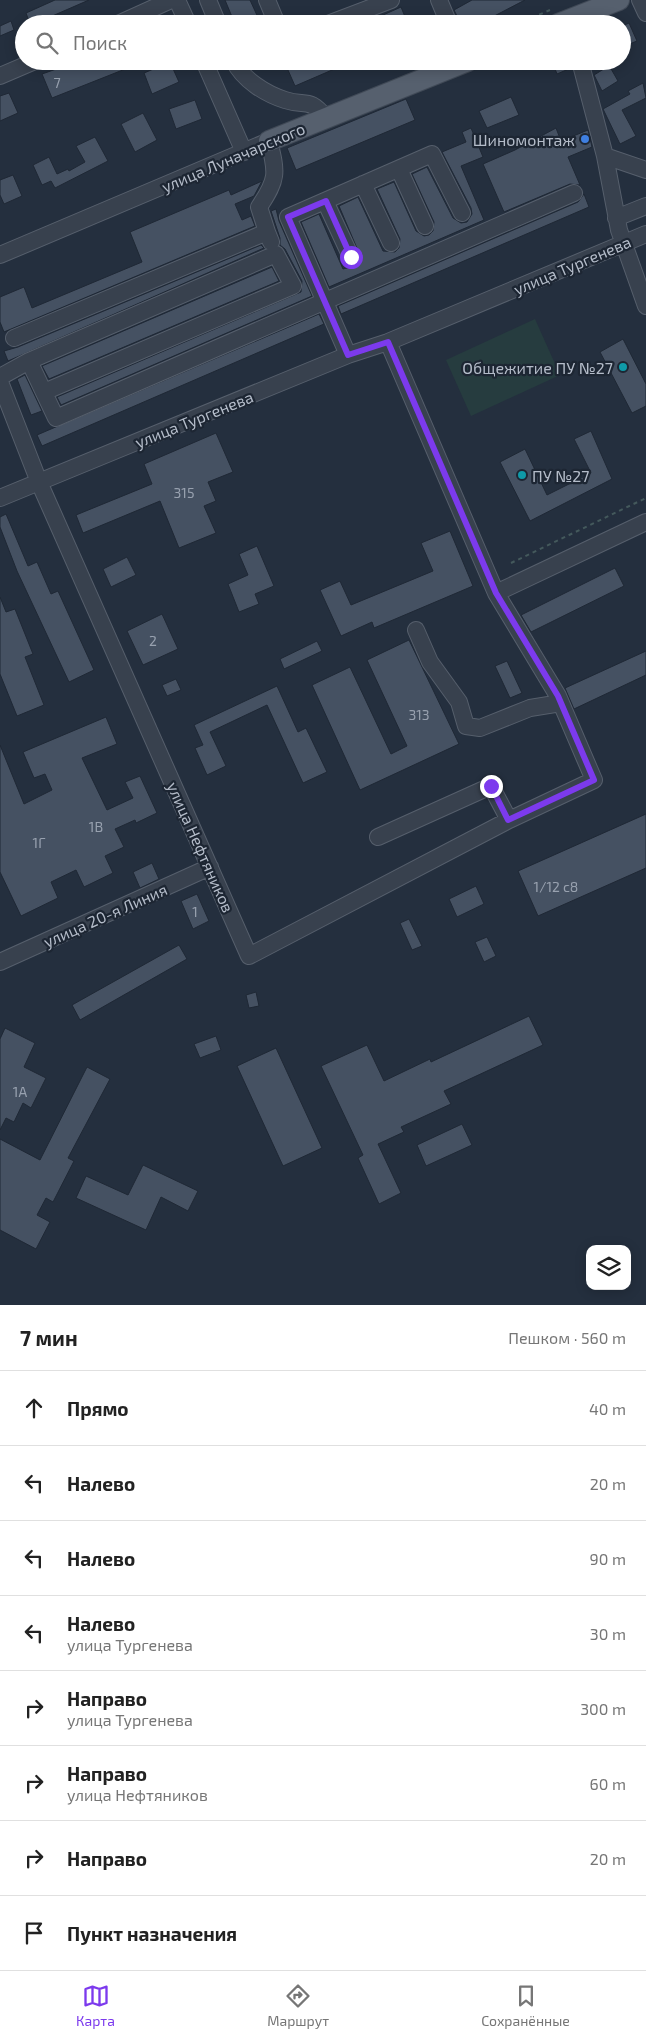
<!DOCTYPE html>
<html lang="ru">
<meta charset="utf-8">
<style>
body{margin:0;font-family:"Exo 2",sans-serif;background:#f2f2f2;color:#222}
.controls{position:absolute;right:15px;bottom:15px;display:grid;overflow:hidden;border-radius:10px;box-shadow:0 2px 12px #0003}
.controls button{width:45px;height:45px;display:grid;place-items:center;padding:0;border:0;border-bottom:1px solid #e0e0e0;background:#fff;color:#222;font:25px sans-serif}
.stop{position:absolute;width:15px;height:15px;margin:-11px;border:4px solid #7c3aed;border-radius:50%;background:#fff}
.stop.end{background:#7c3aed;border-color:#fff;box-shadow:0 1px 5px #0008}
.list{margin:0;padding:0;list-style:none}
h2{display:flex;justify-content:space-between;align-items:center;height:65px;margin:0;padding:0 20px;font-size:21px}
h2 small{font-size:16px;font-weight:400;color:#767676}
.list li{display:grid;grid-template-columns:32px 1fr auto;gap:15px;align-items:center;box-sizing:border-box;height:75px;padding:0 20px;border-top:1px solid #e0e0e0}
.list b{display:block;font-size:19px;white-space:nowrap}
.list p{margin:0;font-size:16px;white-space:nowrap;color:#767676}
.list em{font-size:16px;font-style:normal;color:#767676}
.icon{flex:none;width:28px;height:28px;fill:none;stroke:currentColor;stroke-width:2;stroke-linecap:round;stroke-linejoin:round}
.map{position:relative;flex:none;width:646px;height:1305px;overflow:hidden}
.search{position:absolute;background:#fff;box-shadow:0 2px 12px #0003;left:15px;right:15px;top:15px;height:55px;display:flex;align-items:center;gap:12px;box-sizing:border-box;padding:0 18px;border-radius:28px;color:#767676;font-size:19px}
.sheet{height:665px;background:#fff}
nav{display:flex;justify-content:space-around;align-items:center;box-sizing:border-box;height:70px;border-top:1px solid #e0e0e0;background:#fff;font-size:14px;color:#767676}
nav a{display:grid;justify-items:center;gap:2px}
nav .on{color:#7c3aed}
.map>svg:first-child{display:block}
.green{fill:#263c3f}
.building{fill:#455162;stroke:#1f2835}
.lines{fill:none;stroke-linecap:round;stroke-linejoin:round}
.minor-casing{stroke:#565f6c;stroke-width:18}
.major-casing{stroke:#414a57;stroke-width:22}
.path{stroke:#44595c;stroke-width:2;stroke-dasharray:4 4;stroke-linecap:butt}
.minor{stroke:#38414e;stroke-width:16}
.major{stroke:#56606e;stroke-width:20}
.route{stroke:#7c3aed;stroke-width:6}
.shop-dot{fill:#3f7fe0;stroke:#1d2633;stroke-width:2}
.culture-dot{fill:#0f9aa8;stroke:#1d2633;stroke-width:2}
.labels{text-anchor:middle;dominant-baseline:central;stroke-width:4.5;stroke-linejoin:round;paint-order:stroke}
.number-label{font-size:14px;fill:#98a1af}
.poi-label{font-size:16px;fill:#b4bcc9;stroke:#1d2633;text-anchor:end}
.street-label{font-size:16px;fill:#b4bcc9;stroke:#1d2633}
</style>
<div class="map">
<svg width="646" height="1305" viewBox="0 0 646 1305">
<rect width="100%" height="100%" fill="#242f3e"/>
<path class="green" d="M535,319L560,375L471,416L446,360Z"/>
<path class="building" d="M55,0H89L50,17L52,21L47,24H30L26,13Z
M225,0H250L261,24H235Z
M472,0H525L479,24H461L454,10Z
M401,7L408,24H363Z
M11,21L14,30L0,36V26Z
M629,23L637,41L622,47V26Z
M79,61H143V62L52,98L42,74Z
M284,61H353L295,86Z
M552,61H570L571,68L557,74Z
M170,62L179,82L152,94L144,73Z
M607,67H610L618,81L602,91L594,75Z
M643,83L646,98L622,110L636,136L620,144L603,109L630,94L628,91Z
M9,93L18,113L0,121V96Z
M511,97L519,115L487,128L479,111Z
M406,99L415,120L296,170L287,148Z
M195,100L202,119L176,129L169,109Z
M143,113L157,140L135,152L121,124Z
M471,128L483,157L461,166L484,220L329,287L301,222L319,214L343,269L355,266L362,260L339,206L358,197L383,251L395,252L399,248L400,239L377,189L394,182L416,231L424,236L429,235L433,231L434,222L412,174L427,167L453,218L461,223L467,222L472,214L471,208L442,152L466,142L462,132Z
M556,128L561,141L588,130L592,147L568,157L580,185L570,184L504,212L483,164L515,150Z
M95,137L108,161L55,188L51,181L42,185L33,165L49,157L57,174L68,169L69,171L85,162L76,146Z
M13,175L22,196L4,204L0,195V180Z
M262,181L254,196L235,204L242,220L251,216L255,226L4,332L0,322V297L24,287L32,308L142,262L130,232L229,190L231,195Z
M584,194L589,207L341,314L338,306L578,202Z
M276,209L279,221L312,296L61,405L57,397L301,292L302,281L285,249L280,245V238L271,211Z
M261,245L264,248L8,361L4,351L18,347Z
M272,267L279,281L49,379L42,366Z
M319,314L324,324L42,446L37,435Z
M623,339L646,384V406L632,413L600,352Z
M25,375L42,411L31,415L17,379Z
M591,431L612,479L530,521L500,462L525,449L547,495L591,473L574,439Z
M216,433L233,472L208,482L216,501L204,506L216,533L179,548L160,501L83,533L76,515L152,484L144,464Z
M6,514L28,566L37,562L51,594L58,591L94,670L69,682L17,571L0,527V517Z
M450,531L473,586L374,628L372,622L341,636L320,590L340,581L351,605L433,571L421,543Z
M257,546L274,586L255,594L259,604L239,612L228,584L248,575L239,554Z
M127,557L136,575L111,587L103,569Z
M615,568L624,586L531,632L521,615Z
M0,597L6,612L15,609L33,654L25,657L44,705L17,716L0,674Z
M162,614L178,649L143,665L127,631Z
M409,640L459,744L360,790L312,685L350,667L391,754L407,746L367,660Z
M317,641L322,651L284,669L280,659Z
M646,651V675L574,709L565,688Z
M507,661L522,693L510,698L495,666Z
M176,679L181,690L167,696L162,685Z
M277,686L298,732L306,728L327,772L303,783L267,705L210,732L226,766L207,775L195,748L203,745L194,725Z
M106,717L117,744L82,758L107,810L133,798L125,782L140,776L157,813L136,823L135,820L115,829L124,847L105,856L113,873L84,887L76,870L51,882L58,898L21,916L0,872V745L24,804L52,790L45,774L34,778L23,752Z
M646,814V868L538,916L518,871Z
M152,863L159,879L140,888L133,872Z
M476,886L484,904L457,917L449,899Z
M197,894L209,921L193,929L181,901Z
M409,919L422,946L412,950L400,923Z
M487,937L496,956L484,962L475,942Z
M179,945L187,959L80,1020L72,1005Z
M256,992L259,1006L249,1008L246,995Z
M529,1016L543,1045L444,1091L451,1104L401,1127L404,1132L378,1144L401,1193L379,1204L358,1158L363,1155L321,1066L367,1045L384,1081L430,1059L431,1062Z
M5,1028L35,1043L24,1067L46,1078L31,1108L23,1103L14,1122L6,1118L0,1130V1039Z
M216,1036L221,1050L200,1058L194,1044Z
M276,1048L322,1148L283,1166L237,1066Z
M87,1067L110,1079L68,1158L74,1161L53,1202L46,1198L37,1215L50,1222L36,1249L0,1230V1139L40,1160Z
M462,1124L472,1145L426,1166L417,1145Z
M143,1165L198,1191L188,1211L161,1197L146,1230L76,1198L86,1176L128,1195Z"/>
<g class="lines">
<g class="minor-casing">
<path id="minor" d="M177,0L188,24
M208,0L218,24
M267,0L277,24
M439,0L449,24
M640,0L646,13
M118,24L171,0
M328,24L391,0
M204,61L244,152
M234,61C243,80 266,94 285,100C306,107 308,96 326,118
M580,61L605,156L619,230L646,306
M0,76L35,61
M605,156L646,170
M399,169L425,226
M363,184L391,243
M325,201L351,257
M616,218L646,206
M0,255L269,141C277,173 278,179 259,207L267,232
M14,338L267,232L271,242
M348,355L288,217L432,154L462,213
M0,377L29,361
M0,382L39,482L249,956L509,820L594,780L558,696L496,593L388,342
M44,392L293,286L276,254L29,361L56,418L574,193
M0,498L348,355L388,342L646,234
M496,593L646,522
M416,630L430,662L459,702L466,726L480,728L530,708L561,703
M378,837L491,786L509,820
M0,962L210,867"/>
</g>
<g class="major-casing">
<path id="major" d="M558,24L619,0
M269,141L468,61"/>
</g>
<path class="path" d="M517,24L550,10
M511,563L646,498"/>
<use href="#minor" class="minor"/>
<use href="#major" class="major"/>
</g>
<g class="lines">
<path class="route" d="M351,257L326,201L288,217L348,355L388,342L496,593L558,696L594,780L508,820L491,786"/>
</g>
<circle class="shop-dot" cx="585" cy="139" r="5"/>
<g class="culture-dot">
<circle cx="623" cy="367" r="5"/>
<circle cx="522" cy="475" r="5"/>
</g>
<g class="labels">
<g class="number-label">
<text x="57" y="82">7</text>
<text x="184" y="492">315</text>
<text x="153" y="640">2</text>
<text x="419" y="714">313</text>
<text x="96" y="826">1В</text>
<text x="39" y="842">1Г</text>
<text x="556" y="886">1/12 с8</text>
<text x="195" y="911">1</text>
<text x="20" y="1091">1А</text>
</g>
<g class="poi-label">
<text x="575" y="139">Шиномонтаж</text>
<text x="613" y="367">Общежитие ПУ №27</text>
<text x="532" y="475" text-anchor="start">ПУ №27</text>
</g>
<g class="street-label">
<text transform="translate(233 157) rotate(-23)">улица Луначарского</text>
<text transform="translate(572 265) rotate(-23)">улица Тургенева</text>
<text transform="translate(194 419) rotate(-22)">улица Тургенева</text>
<text transform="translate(201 847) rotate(66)">улица Нефтяников</text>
<text transform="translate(105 915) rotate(-24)">улица 20-я Линия</text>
</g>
</g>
</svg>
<div class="controls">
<button><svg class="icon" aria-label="layers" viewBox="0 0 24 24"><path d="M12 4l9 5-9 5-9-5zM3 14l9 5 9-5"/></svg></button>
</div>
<div class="stop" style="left:351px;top:257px"></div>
<div class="stop end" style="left:491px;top:786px"></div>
<div class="search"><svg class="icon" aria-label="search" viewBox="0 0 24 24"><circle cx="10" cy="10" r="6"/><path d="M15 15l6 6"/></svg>Поиск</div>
</div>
<section class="sheet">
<h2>7 мин<small>Пешком · 560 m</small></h2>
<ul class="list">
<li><svg class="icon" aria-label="ahead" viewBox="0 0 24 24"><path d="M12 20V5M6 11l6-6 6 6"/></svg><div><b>Прямо</b></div><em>40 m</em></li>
<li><svg class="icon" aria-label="left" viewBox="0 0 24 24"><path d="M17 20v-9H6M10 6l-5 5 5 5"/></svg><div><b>Налево</b></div><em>20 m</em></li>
<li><svg class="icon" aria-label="left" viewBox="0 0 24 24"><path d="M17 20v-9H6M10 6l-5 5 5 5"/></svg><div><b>Налево</b></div><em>90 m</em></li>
<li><svg class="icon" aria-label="left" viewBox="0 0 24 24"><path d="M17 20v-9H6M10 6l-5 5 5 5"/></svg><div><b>Налево</b><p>улица Тургенева</p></div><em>30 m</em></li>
<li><svg class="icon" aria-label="right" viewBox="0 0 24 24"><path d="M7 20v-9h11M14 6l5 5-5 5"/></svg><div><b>Направо</b><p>улица Тургенева</p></div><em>300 m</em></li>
<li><svg class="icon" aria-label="right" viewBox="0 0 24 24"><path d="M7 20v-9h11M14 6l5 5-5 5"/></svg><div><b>Направо</b><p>улица Нефтяников</p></div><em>60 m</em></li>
<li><svg class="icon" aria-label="right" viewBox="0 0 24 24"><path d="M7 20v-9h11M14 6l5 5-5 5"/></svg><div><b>Направо</b></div><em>20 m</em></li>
<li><svg class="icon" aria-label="arrive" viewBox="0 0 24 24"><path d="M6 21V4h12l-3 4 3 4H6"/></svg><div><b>Пункт назначения</b></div></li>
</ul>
</section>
<nav>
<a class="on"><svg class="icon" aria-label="map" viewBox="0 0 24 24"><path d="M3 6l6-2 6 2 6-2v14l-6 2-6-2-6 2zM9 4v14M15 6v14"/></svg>Карта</a>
<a><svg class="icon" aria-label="directions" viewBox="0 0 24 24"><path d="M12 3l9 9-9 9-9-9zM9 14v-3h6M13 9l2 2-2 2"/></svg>Маршрут</a>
<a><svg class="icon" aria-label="saved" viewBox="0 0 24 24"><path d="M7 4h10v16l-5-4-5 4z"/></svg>Сохранённые</a>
</nav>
